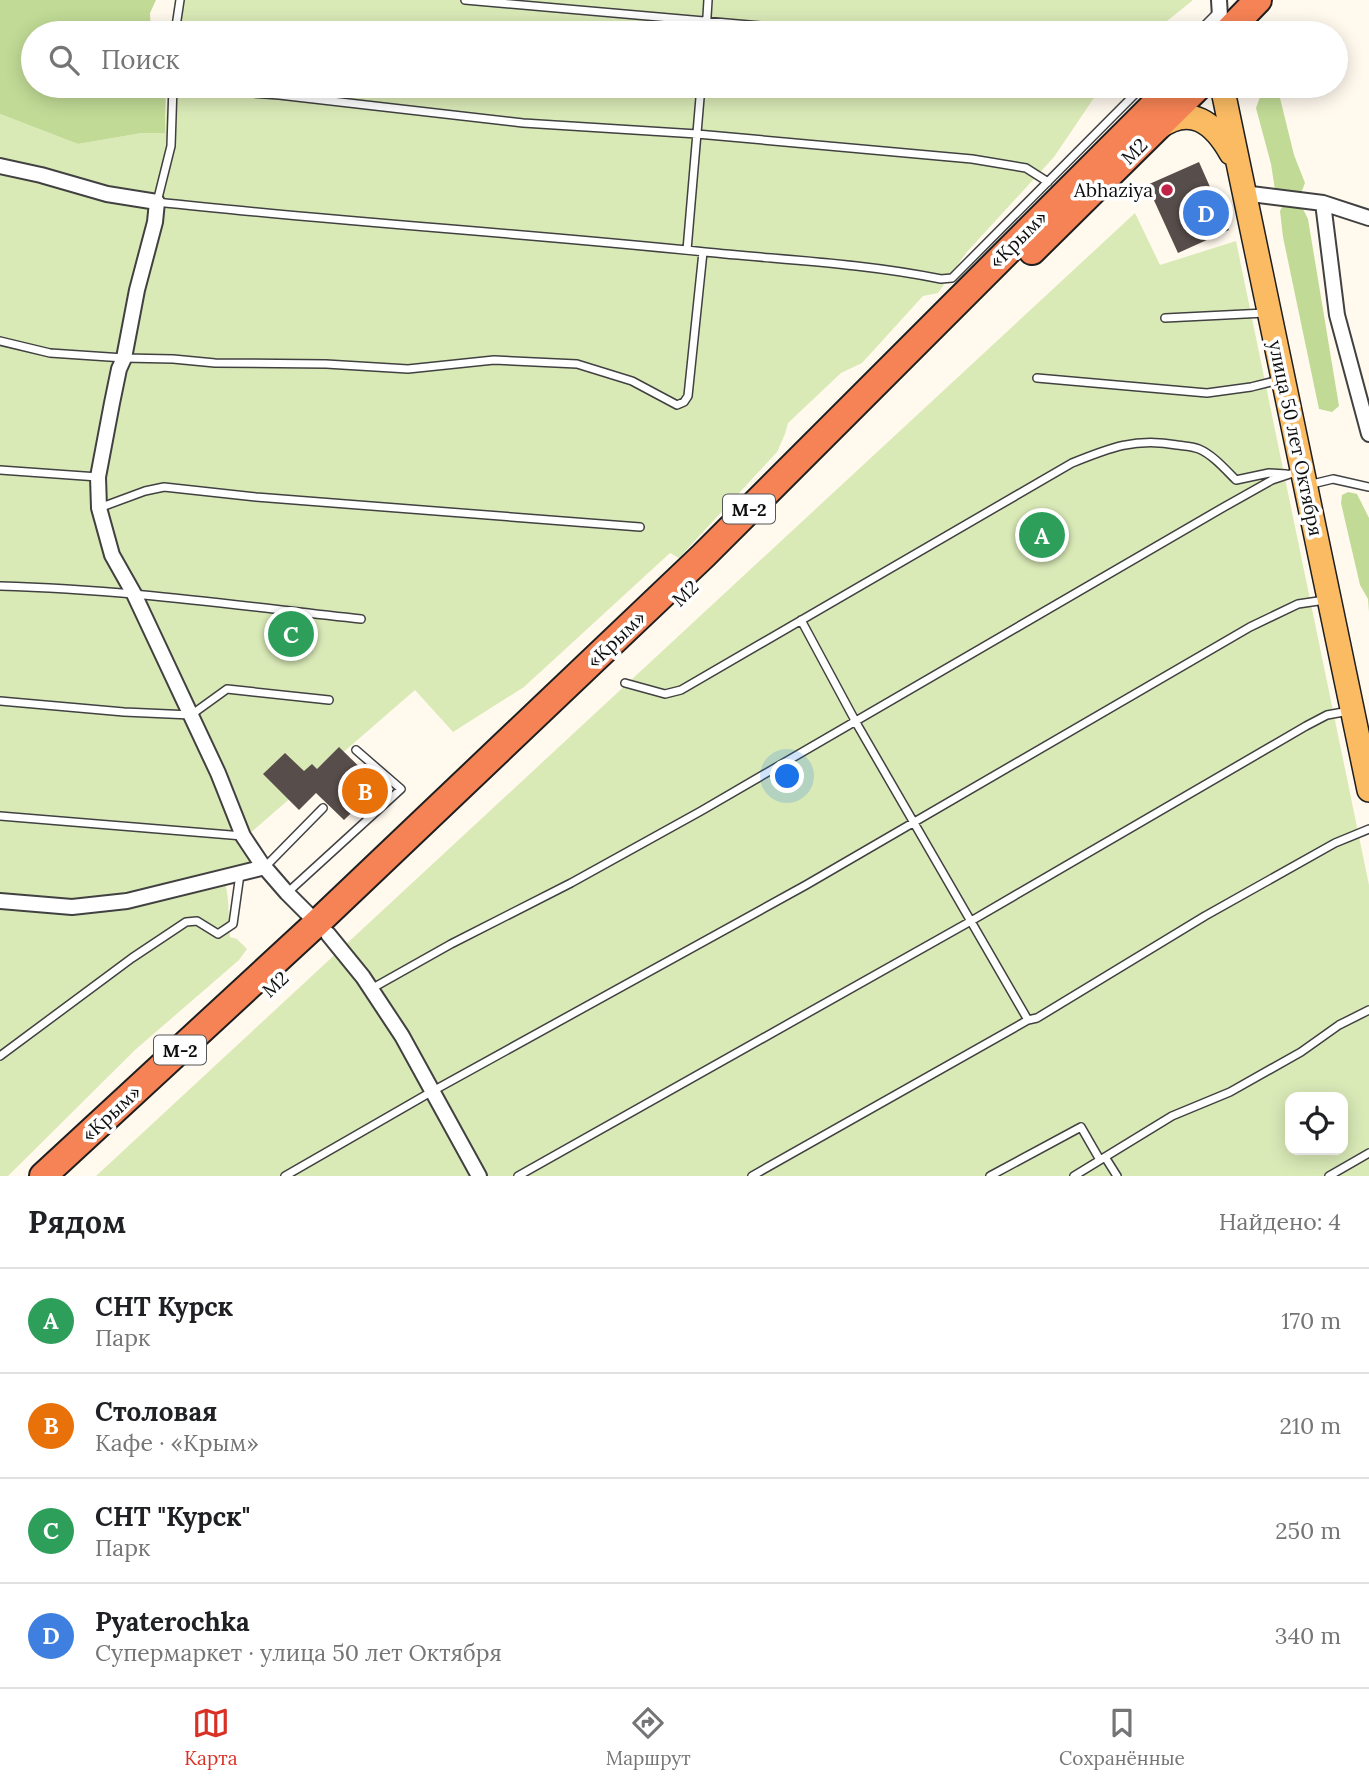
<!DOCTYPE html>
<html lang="ru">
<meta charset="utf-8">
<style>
body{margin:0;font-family:Lora,serif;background:#f2f2f2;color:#202124}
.controls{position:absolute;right:21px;bottom:21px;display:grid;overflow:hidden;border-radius:14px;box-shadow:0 4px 18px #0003}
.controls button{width:63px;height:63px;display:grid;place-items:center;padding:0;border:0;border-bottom:2px solid #e0e0e0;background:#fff;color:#202124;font:35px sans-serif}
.you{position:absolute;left:788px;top:777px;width:24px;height:24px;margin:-18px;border:5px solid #fff;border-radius:50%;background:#1a73e8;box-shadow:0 0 0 10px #1a73e833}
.badge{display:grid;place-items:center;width:46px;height:46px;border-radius:50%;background:#d93025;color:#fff;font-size:23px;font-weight:700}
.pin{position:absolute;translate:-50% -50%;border:4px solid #fff;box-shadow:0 2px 7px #0006}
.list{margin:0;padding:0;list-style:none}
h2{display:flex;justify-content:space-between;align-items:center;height:91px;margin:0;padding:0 28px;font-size:30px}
h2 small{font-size:23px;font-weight:400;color:#757577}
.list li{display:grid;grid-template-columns:46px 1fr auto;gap:21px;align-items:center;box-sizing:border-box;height:105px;padding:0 28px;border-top:2px solid #e0e0e0}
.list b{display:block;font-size:26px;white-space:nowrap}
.list p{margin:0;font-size:23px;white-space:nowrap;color:#757577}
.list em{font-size:23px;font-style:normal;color:#757577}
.icon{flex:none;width:38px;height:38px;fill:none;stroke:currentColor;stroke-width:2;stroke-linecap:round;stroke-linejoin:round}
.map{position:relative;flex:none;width:1369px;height:1176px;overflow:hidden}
.search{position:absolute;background:#fff;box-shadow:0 4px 18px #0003;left:21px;right:21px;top:21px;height:77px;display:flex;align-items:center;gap:18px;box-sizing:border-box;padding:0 24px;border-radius:38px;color:#757577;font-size:26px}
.sheet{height:511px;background:#fff}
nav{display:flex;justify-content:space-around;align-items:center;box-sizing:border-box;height:98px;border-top:2px solid #e0e0e0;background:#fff;font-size:19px;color:#757577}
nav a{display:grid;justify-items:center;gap:4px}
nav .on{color:#d93025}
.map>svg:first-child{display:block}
.green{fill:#daeab7;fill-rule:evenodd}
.forest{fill:#c1db96}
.building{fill:#574d4a}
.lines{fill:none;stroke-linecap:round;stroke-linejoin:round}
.lane-casing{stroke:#414141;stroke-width:10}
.street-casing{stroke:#414141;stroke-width:18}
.primary-casing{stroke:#1f1f1f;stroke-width:26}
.highway-casing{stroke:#1f1f1f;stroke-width:30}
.lane{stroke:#fff;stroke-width:7}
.street{stroke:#fff;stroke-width:14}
.primary{stroke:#fabb63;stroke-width:23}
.highway{stroke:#f68355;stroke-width:26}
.poi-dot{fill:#c02346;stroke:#fff;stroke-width:2.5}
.labels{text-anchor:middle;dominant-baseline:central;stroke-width:7;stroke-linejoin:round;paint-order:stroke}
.shield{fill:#fff;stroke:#565656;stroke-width:2}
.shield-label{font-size:18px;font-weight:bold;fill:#0e0e0e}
.street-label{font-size:19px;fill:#0e0e0e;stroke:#fff}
.poi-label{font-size:19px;fill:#0e0e0e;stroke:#fff;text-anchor:end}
</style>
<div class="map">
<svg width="1369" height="1176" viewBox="0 0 1369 1176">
<rect width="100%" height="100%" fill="#fff9ee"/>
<path class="green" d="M175,0H1192V1L1152,33H170Z
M168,86H1102L1054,157L966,253L938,293L923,296L862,363L841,373L788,423L785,434L777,452L679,558L670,553L524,687L453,732L415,690L249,834L255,866L225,883C230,901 228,918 230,937L237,939L247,949L239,960L135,1050L8,1176H0V114L78,144L142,133H165Z
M1135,213L1160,265L1236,241L1369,885V1176H96ZM1290,1097H1343V1150H1290Z"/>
<path class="forest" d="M0,0H156L150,13L151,33H33V86H166L165,133H142L78,144L0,114Z
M1264,86H1273L1278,90L1294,155L1305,183L1301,193L1287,194L1275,190L1271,164L1256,108Z
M1284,203L1301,205L1308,219L1339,406L1332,412L1319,409L1283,237L1280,211Z
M1348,492L1357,494L1369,518V612L1368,599L1360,585L1341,503L1342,495Z"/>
<path class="building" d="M1199,162L1229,230L1178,253L1147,185Z
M339,747L379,786L344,820L316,793L299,810L263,774L285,753L304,771L312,764L317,769Z"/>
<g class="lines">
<g class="lane-casing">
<path id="lane" d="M465,0L842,33
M175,33L180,0
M706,33L708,0
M1197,33L1218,12
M173,86L171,146L157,202C339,222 522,233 705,252C783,260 863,263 941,279L952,278L1143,86
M173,87L279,95L523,123L697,134L972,159L1026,168L1048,182
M687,250L701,86
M1165,318L1265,313
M0,341L50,353L124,358L173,359L215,363L326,364L408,369L494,360L577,364L632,381L677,405L684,402L688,396L703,252
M1037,378L1207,393L1251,387L1279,380
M0,470L98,477
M1308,485L1333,479L1369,487
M99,508L145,491L164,487L256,497L640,527
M0,586C121,589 241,606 361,619
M801,620L858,726L1028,1020
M625,683L665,694L681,690L1072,463C1109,448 1136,437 1177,445C1184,446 1192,446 1199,449C1213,455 1225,469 1236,480L1269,473L1286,474
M0,701L124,712L191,715L227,689L329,700
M0,816L243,836
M265,867L323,808
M287,893L401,789L356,750
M371,989L451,944L571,883L701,811L1224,507L1272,480L1299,471
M0,1056L132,958L186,922L197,921L218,934L233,924L240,874
M1105,1157L1117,1176
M285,1176L431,1092L806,885L1250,627L1298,604L1325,600
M518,1176L971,921L1306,726L1327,715L1349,711
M752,1176L1028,1020L1037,1018L1205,916L1335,843L1369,829
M990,1176L1081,1127L1100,1160
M1074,1176L1172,1116L1230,1092L1301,1052L1339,1025L1369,1010
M1329,1176L1369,1153"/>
</g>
<g class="street-casing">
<path id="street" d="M1219,0L1221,33
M0,166L41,175L107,194L157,202L155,222L137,290L124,358L119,369L112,403L98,477L99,508L112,555L134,594L218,773L243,836L261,863L287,893L317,923
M1243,193L1323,203L1369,218
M1323,203L1337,315L1369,434
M0,901L72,907L127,901L265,867
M328,934L363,977L402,1036L479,1176"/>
</g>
<g class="primary-casing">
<path id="primary" d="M1222,86L1369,790
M1158,128C1191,104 1214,123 1231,153"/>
</g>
<g class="highway-casing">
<path id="highway" d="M1226,33L1258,0
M1032,251L1199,86
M43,1176L317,923L703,556L1173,86"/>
</g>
<use href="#lane" class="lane"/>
<use href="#street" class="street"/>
<use href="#primary" class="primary"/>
<use href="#highway" class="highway"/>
</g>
<circle class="poi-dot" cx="1167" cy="190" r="7"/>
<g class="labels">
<g class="shield">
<rect x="723" y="494.5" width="52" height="29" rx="5"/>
<rect x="154" y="1035.5" width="52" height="29" rx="5"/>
</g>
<g class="shield-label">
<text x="749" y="509">М-2</text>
<text x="180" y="1050">М-2</text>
</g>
<g class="street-label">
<text transform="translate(1134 151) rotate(-45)">М2</text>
<text transform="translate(1018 239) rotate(-45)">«Крым»</text>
<text transform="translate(1296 438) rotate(78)">улица 50 лет Октября</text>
<text transform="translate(685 593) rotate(-44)">М2</text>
<text transform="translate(616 639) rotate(-44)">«Крым»</text>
<text transform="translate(275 984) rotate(-43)">М2</text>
<text transform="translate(111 1113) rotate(-43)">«Крым»</text>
</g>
<g class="poi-label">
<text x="1153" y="190">Abhaziya</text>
</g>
</g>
</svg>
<div class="controls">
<button><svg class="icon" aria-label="locate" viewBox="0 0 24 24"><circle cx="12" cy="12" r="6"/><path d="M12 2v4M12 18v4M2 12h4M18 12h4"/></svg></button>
</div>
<div class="you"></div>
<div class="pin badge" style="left:1042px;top:535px;background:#2e9e5b">A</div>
<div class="pin badge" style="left:365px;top:791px;background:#e8710a">B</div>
<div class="pin badge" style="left:291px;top:634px;background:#2e9e5b">C</div>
<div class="pin badge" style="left:1206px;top:213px;background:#3f7fe0">D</div>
<div class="search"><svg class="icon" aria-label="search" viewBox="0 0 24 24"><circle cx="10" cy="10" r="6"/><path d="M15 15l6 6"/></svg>Поиск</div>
</div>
<section class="sheet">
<h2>Рядом<small>Найдено: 4</small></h2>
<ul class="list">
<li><span class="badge" style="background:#2e9e5b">A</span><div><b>СНТ Курск</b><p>Парк</p></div><em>170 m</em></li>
<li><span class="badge" style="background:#e8710a">B</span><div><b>Столовая</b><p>Кафе · «Крым»</p></div><em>210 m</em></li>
<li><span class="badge" style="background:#2e9e5b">C</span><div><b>СНТ &quot;Курск&quot;</b><p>Парк</p></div><em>250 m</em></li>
<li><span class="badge" style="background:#3f7fe0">D</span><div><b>Pyaterochka</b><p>Супермаркет · улица 50 лет Октября</p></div><em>340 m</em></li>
</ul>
</section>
<nav>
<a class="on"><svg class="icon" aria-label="map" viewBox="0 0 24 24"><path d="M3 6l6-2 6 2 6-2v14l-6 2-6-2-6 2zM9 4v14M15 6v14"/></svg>Карта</a>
<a><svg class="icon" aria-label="directions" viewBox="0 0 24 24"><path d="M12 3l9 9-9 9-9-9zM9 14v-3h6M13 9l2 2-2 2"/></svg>Маршрут</a>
<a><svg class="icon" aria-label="saved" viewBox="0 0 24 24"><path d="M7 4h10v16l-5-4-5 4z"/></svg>Сохранённые</a>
</nav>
